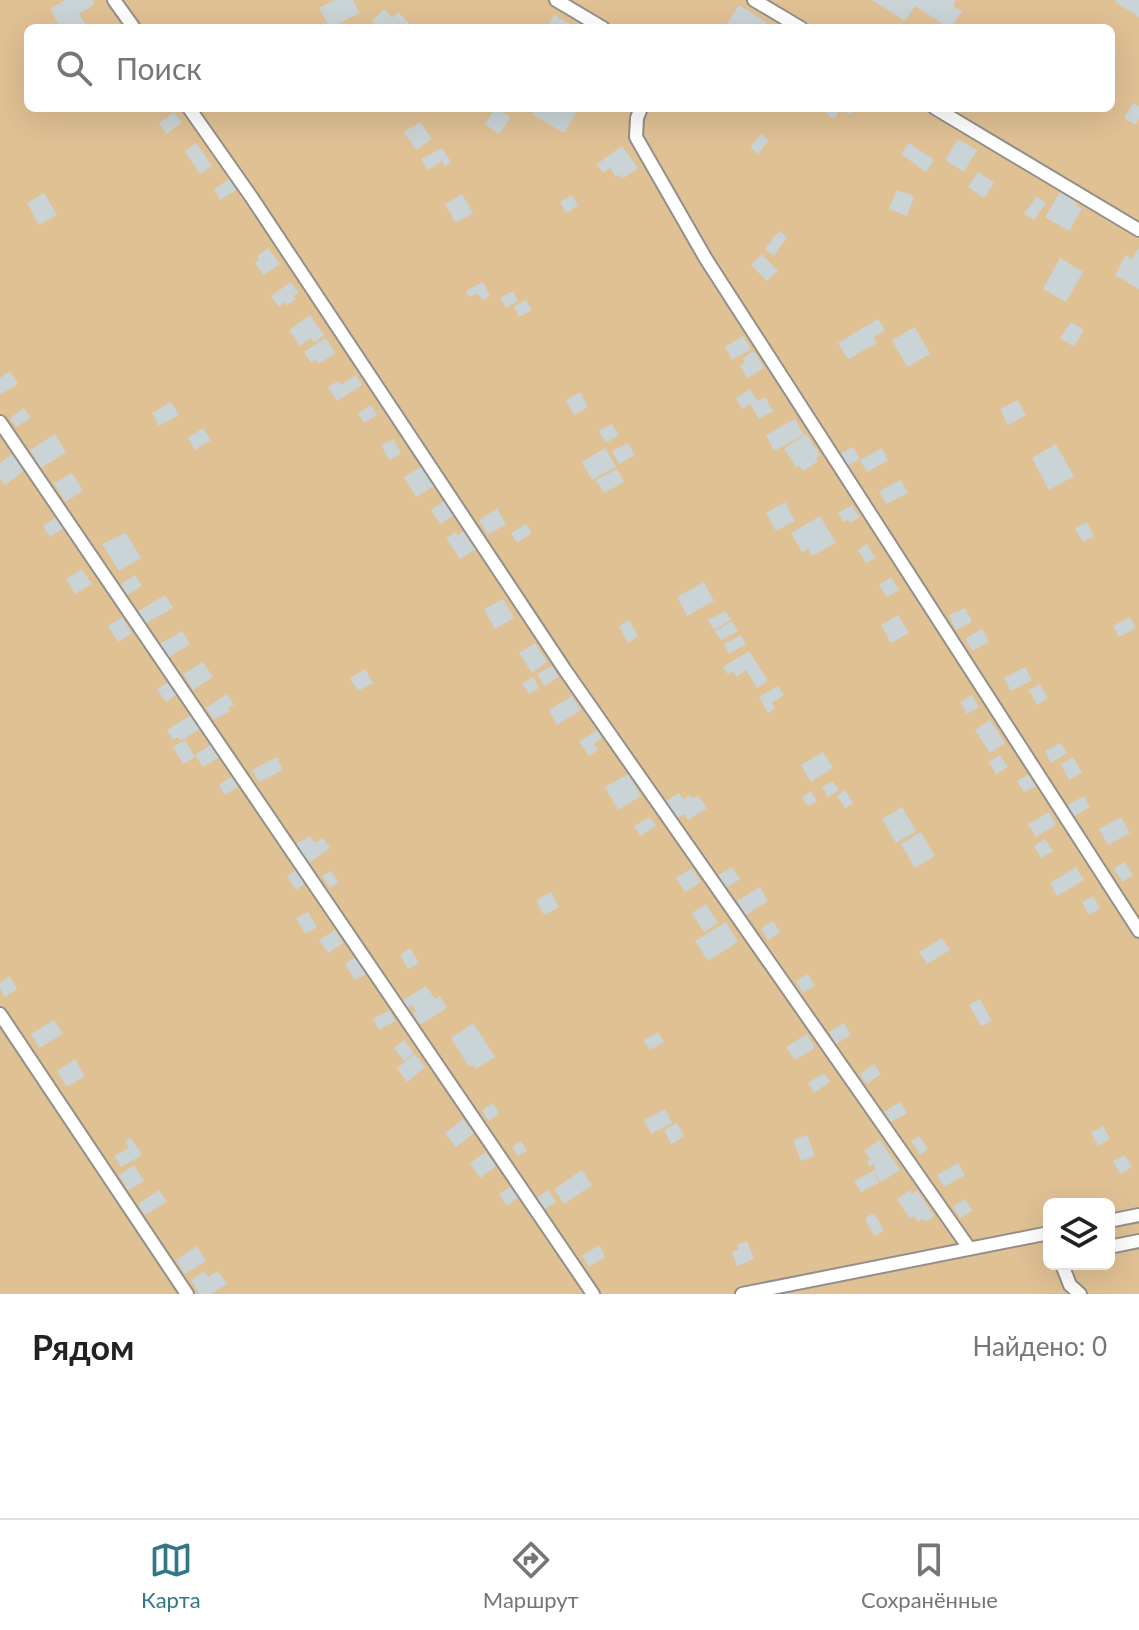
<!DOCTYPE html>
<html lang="ru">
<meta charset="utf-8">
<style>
body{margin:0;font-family:Lato,sans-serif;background:#f6f6f6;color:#222}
.controls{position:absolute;right:24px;bottom:24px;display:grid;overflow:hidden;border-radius:12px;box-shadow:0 8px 32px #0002}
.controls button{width:72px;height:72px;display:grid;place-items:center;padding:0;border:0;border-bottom:2px solid #e0e0e0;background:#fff;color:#222;font:40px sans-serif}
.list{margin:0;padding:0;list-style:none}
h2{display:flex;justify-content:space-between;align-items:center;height:104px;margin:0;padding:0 32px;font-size:34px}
h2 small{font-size:26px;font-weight:400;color:#767676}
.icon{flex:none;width:44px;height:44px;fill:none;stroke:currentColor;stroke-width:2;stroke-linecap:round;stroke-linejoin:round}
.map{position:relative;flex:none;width:1139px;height:1294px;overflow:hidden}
.search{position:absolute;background:#fff;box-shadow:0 8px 32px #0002;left:24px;right:24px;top:24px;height:88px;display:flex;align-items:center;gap:20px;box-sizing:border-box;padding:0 28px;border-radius:12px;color:#767676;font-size:30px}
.sheet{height:224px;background:#fff}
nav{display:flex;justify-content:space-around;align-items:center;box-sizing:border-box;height:112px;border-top:2px solid #e0e0e0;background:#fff;font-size:22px;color:#767676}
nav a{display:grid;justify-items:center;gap:4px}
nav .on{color:#327786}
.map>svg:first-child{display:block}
.green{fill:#e0c194;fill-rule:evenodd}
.building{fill:#cad3d5}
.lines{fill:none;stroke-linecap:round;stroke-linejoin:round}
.service-casing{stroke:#938f89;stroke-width:16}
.service{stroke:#fff;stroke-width:12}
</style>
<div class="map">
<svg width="1139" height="1294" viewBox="0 0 1139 1294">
<rect width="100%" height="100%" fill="#f3eee8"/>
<path class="green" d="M0,0H1139V1294H0ZM28,28H1111V108H28ZM1049,1204H1109V1264H1049Z"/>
<path class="building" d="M65,0H92L95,4L79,14L86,25L82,28H61L50,9Z
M335,0H353L360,13L330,28L319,8Z
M872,0H956L953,6L962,11L951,28H949L915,6L905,21Z
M1116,0H1139V17L1115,2Z
M739,5L766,22L762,28H728L727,24Z
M384,9L392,18L398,12L410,24L405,28H379L372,21Z
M554,15L572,25L570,28H546Z
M1133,103L1139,106V119L1135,125L1124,118Z
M495,108L511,117L499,134L485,124Z
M535,108H579L564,133L532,114Z
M825,108H855L850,115L841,109L834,119L823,111Z
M174,112L182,123L166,134L159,123Z
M420,122L432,139L416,150L404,132Z
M761,134L769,140L758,154L750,147Z
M958,139L977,150L964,172L945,160Z
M196,143L212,166L200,174L185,151Z
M909,143L934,160L926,172L901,154Z
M622,146L638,168L622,179L619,174L616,177L610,168L603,173L597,164Z
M442,148L451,162L445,166L442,161L428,170L421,159Z
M978,172L994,183L984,198L968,187Z
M229,179L236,190L220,200L214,189Z
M897,190L914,196L907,216L889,209Z
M1060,192L1077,203L1076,205L1082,209L1069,231L1045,217Z
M44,193L57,215L39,225L27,203Z
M462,194L473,213L456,223L445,204Z
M572,195L578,206L566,213L560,202Z
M1037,196L1046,203L1034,220L1024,214Z
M779,231L787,237L774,256L765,249Z
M268,248L280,264L264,275L255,263L259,260L257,256Z
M1139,248V289L1115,275L1126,255L1132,259Z
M762,254L778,271L767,281L751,265Z
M1060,258L1083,272L1066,302L1043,289Z
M291,282L299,293L293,296L296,299L287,305L285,302L279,307L271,296Z
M483,282L490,296L482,300L478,293L469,297L466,291Z
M513,291L518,301L506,308L500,298Z
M526,300L532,310L519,317L514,306Z
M310,315L324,335L314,343L311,338L300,346L289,330Z
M878,319L885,330L873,338L877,343L848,359L838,343Z
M1071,322L1084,330L1074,347L1060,338Z
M915,327L930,354L907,367L892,340Z
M743,336L751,349L732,360L725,347Z
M325,338L336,353L319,364L316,360L311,363L304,352Z
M754,351L764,368L747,378L740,366L745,363L743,358Z
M10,371L18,384L0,395V378Z
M356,375L362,385L337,401L328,387L338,381L341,385Z
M750,389L757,401L765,397L773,411L759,419L750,404L742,409L736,398Z
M580,392L588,407L574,415L566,400Z
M1018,400L1026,415L1008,425L1000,409Z
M171,402L179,415L159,426L152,413Z
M371,405L377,415L364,423L358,413Z
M24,408L31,418L16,427L10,418Z
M795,419L804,435L774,451L766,435Z
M612,424L619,435L606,443L599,431Z
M203,428L211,440L195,450L188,438Z
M55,434L66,452L41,468L30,450Z
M806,434L820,455L816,458L818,461L803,471L799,466L796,467L784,449Z
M394,439L401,454L389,460L381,445Z
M628,443L635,455L619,464L612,451Z
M1056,444L1074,476L1049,490L1032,458Z
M853,447L860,459L845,467L838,455Z
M605,448L616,467L592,480L582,462Z
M882,448L888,461L867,472L860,460Z
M14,453L26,469L5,485L0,478V463Z
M424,465L436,485L416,497L404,477Z
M617,469L624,482L604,493L596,480Z
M72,473L83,491L65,502L54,483Z
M901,480L908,493L886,504L879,491Z
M444,501L454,515L440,524L431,510Z
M785,502L795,521L776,531L766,513Z
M852,505L859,517L850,523L848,520L844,522L838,513Z
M497,508L506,524L488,535L479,520Z
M57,516L64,528L50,537L43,526Z
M820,516L836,543L812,556L808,549L802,552L791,533Z
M1087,522L1094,536L1083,542L1075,528Z
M526,524L532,533L517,543L511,533Z
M464,531L476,549L460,559L446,538L456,532L458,535Z
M126,533L141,558L119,571L102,544Z
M867,544L875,558L866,563L858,550Z
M82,569L92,584L75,594L66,579Z
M135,575L142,586L127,595L121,584Z
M891,577L899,590L887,597L879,585Z
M704,582L714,601L687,616L677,597Z
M165,595L173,608L144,624L137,612Z
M503,599L514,618L495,629L484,609Z
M965,608L972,622L956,630L949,615Z
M725,611L731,620L714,630L708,620Z
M898,615L909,633L891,643L881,625Z
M122,617L132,633L118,642L108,626Z
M1130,617L1136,628L1119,637L1113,626Z
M629,620L638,636L628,643L619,626Z
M732,621L738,631L721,640L715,631Z
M982,629L989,642L972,651L965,639Z
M182,631L190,644L168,658L160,644Z
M741,635L746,644L729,654L724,644Z
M535,643L547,662L532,673L519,653Z
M749,651L768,681L757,688L746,670L737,677L733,671L728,675L723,667Z
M203,662L213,677L193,690L183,674Z
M552,666L559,677L544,686L537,674Z
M1025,667L1032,680L1011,691L1004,678Z
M365,669L373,683L358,691L350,678Z
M533,677L539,688L529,694L522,684Z
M170,681L179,693L166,702L157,689Z
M1040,684L1048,698L1037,705L1029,690Z
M778,686L784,695L772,703L775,709L768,713L759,697Z
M227,694L234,705L228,708L230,711L214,720L206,708Z
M972,695L979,707L967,714L960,702Z
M572,696L581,710L557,725L549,710Z
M191,715L200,729L180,741L178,737L173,740L167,730Z
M990,720L1005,743L990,753L975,730Z
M597,730L602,738L594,744L598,750L589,756L579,742Z
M185,740L195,757L183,764L173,747Z
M1061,743L1067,753L1051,763L1045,751Z
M212,744L220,757L203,767L195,755Z
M823,752L833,768L811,782L801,765Z
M1000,755L1008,767L996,774L989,762Z
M277,757L283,770L259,782L252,770Z
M1073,757L1082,773L1069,780L1061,764Z
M628,774L641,796L618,810L605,787Z
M1029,774L1036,786L1024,792L1017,781Z
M232,776L239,786L225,795L219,785Z
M832,781L839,790L828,797L822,787Z
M845,790L853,803L845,808L837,796Z
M811,791L817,801L808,806L802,797Z
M679,793L683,799L690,795L692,799L698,795L707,808L688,820L684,814L677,818L666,801Z
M1084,796L1090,807L1074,816L1068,805Z
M902,807L916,831L896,843L882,819Z
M1049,812L1056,825L1036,837L1028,824Z
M650,817L656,826L640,836L634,826Z
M1121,817L1130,833L1108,845L1099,829Z
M921,832L935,856L915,868L901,844Z
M310,836L315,843L323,838L330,848L309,863L296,844Z
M1045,839L1053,851L1041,858L1034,846Z
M1125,862L1133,875L1122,882L1114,868Z
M732,867L740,879L725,889L717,876Z
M1076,867L1084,880L1057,896L1050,883Z
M692,868L701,882L685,892L676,878Z
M296,870L305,884L296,890L287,876Z
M331,871L338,882L330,888L322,876Z
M760,887L768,901L746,915L737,901Z
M551,892L559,907L544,915L536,900Z
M1093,896L1100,908L1089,915L1082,902Z
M706,904L718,923L704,932L692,913Z
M308,912L317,927L305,934L296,918Z
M773,921L780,932L768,940L761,928Z
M726,922L738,942L708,961L695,941Z
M335,930L343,943L328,953L319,940Z
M942,938L950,950L927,964L919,952Z
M410,948L419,963L408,969L400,955Z
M356,957L366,974L355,980L345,964Z
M808,974L815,986L803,993L796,981Z
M10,976L17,989L5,997L0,989V983Z
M426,986L435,999L440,996L447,1008L420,1025L413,1013L416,1011L412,1005L408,1008L403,1000Z
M980,999L992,1021L981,1026L969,1005Z
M389,1010L395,1021L379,1030L373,1019Z
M54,1020L63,1034L39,1048L31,1034Z
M473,1023L495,1057L476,1069L473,1065L469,1067L451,1038Z
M844,1023L851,1035L836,1044L829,1032Z
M658,1032L664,1042L650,1050L644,1040Z
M807,1034L815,1048L795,1060L786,1047Z
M404,1040L414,1053L404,1061L394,1048Z
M415,1054L425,1067L407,1082L397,1068Z
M75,1059L85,1076L67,1087L57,1071Z
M874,1064L881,1074L867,1084L860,1074Z
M824,1073L830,1082L814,1093L808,1083Z
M900,1102L907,1113L891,1122L884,1112Z
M493,1103L499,1114L489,1121L482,1110Z
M665,1109L672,1123L651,1134L644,1120Z
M463,1119L474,1133L456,1147L445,1133Z
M677,1123L684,1136L671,1144L664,1130Z
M1103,1126L1110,1139L1098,1146L1091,1133Z
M807,1135L815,1156L801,1161L793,1140Z
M919,1136L928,1149L920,1155L911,1141Z
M131,1138L142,1155L121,1167L114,1156L129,1148L125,1141Z
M880,1140L900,1170L881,1182L873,1171L876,1169L873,1164L870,1167L867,1161L870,1159L864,1151Z
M521,1141L527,1151L518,1156L512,1147Z
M486,1152L496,1166L480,1178L470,1163Z
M1125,1155L1132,1167L1120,1174L1113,1161Z
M958,1163L965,1175L944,1187L937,1175Z
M134,1165L144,1181L128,1190L119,1175Z
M582,1170L592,1185L564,1204L554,1189Z
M873,1171L879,1183L861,1192L854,1181Z
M510,1187L518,1198L507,1206L499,1194Z
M159,1190L167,1202L145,1215L138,1204Z
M548,1190L556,1202L541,1211L533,1200Z
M910,1190L912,1194L917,1190L934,1216L926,1222L923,1219L918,1222L914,1216L910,1219L897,1199Z
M965,1199L972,1211L960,1218L953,1206Z
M874,1213L884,1231L874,1236L865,1218Z
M747,1241L754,1259L737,1266L732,1252L739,1249L737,1245Z
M599,1245L605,1257L589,1267L582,1256Z
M197,1246L206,1261L185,1274L176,1260Z
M204,1271L208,1277L218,1271L227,1284L211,1294H199L191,1280Z"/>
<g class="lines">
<g class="service-casing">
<path id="service" d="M114,0L134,28
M556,0L603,28
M754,0L801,28
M189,108L252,198L565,670L969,1248
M641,108L637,118L636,137L706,259L1139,931
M935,108L1139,230
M0,422L593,1294
M0,1014L187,1294
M1109,1221L1139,1215
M1109,1247L1139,1241
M1068,1264L1063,1267L1070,1285L1080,1294
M742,1294L1049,1233"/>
</g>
<use href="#service" class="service"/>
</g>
</svg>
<div class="controls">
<button><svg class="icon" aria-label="layers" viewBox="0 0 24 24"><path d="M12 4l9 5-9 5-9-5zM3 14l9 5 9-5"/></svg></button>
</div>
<div class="search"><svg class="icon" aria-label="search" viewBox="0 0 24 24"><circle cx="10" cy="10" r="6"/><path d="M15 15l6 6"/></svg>Поиск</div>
</div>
<section class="sheet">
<h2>Рядом<small>Найдено: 0</small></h2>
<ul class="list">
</ul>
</section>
<nav>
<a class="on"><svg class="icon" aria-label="map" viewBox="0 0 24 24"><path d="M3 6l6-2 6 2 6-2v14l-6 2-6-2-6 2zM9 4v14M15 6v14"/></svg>Карта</a>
<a><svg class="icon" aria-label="directions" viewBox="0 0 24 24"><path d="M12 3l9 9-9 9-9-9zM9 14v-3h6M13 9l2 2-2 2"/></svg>Маршрут</a>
<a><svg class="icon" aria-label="saved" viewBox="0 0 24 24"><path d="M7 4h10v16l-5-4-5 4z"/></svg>Сохранённые</a>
</nav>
